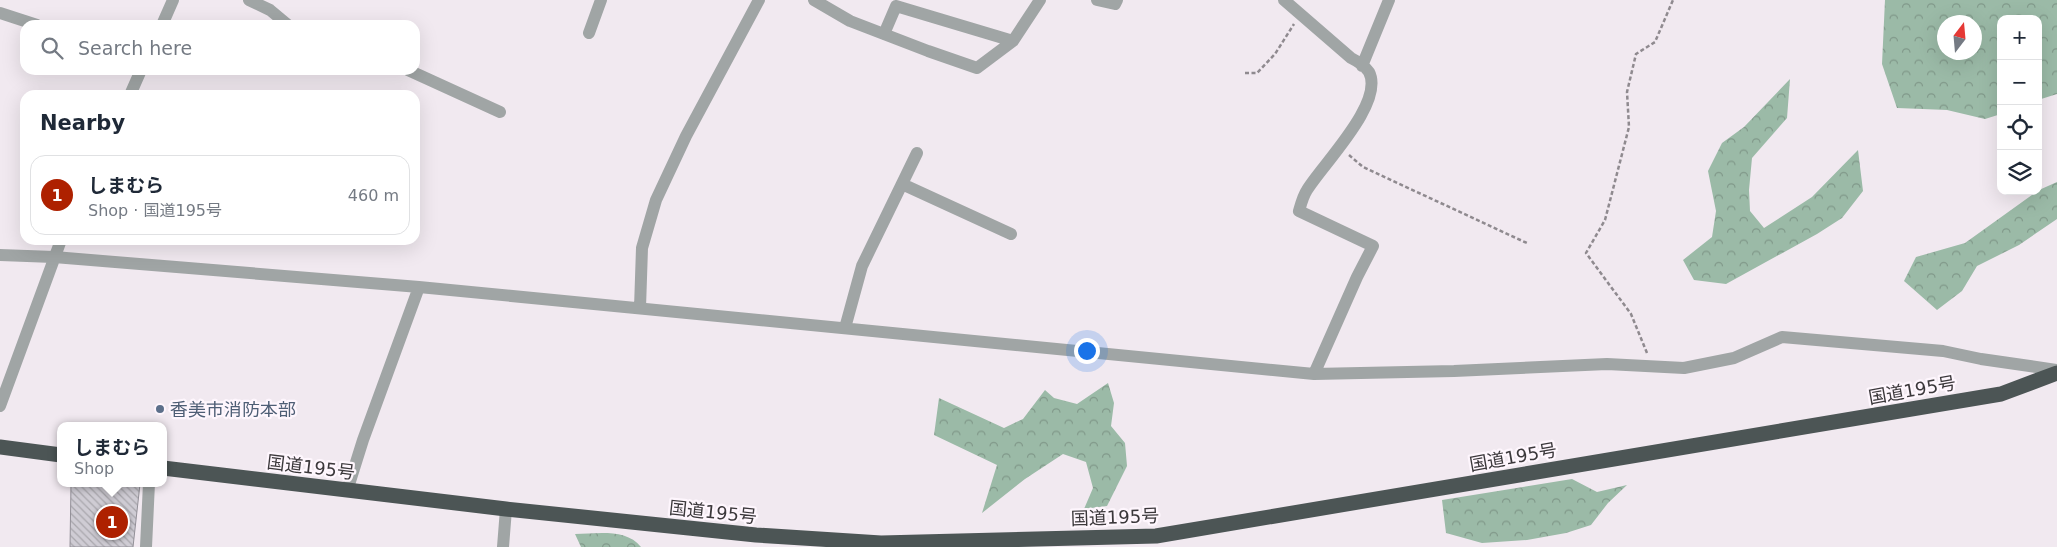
<!DOCTYPE html>
<meta charset="utf-8">
<style>
body{margin:0;font-family:"DejaVu Sans","Noto Sans JP",sans-serif;background:#f6f6f7;color:#1f2937}
.controls{position:absolute;right:15px;top:15px;display:grid;overflow:hidden;border-radius:10px;box-shadow:0 5px 20px #0002}
.controls button{width:45px;height:45px;display:grid;place-items:center;padding:0;border:0;border-bottom:1px solid #e0e1e3;background:#fff;color:#1f2937;font:25px sans-serif}
.compass{position:absolute;left:1937px;top:15px;width:45px;height:45px;border-radius:50%;background:#fff;box-shadow:0 5px 20px #0002;rotate:16deg}
.you{position:absolute;left:1086px;top:350px;width:18px;height:18px;margin:-12px;border:4px solid #fff;border-radius:50%;background:#1a73e8;box-shadow:0 0 0 8px #1a73e833}
.badge{display:grid;place-items:center;width:32px;height:32px;border-radius:50%;background:#ae2100;color:#fff;font-size:16px;font-weight:700}
.pin{position:absolute;translate:-50% -50%;border:2px solid #fff;box-shadow:0 1px 5px #0006}
.popup{position:absolute;left:57px;top:422px;width:110px;height:65px;box-sizing:border-box;display:grid;place-content:center;border-radius:10px;background:#fff;filter:drop-shadow(0 1px 4px #0005);font-size:16px;white-space:nowrap;color:#747a83}
.popup b{font-size:19px;color:#1f2937}
.popup::after{content:'';position:absolute;left:50%;top:100%;margin-left:-10px;border:10px solid transparent;border-top-color:#fff}
.list{margin:0;padding:0;list-style:none}
h2{display:flex;justify-content:space-between;align-items:center;height:65px;margin:0;padding:0 20px;font-size:21px}
h2 small{font-size:16px;font-weight:400;color:#747a83}
.list li{display:grid;grid-template-columns:32px 1fr auto;gap:15px;align-items:center;box-sizing:border-box;height:80px;margin:0 10px 10px;padding:0 10px;border:1px solid #e0e1e3;border-radius:15px}
.list b{display:block;font-size:19px;white-space:nowrap}
.list p{margin:0;font-size:16px;white-space:nowrap;color:#747a83}
.list em{font-size:16px;font-style:normal;color:#747a83}
.icon{flex:none;width:28px;height:28px;fill:none;stroke:currentColor;stroke-width:2;stroke-linecap:round;stroke-linejoin:round}
.map{position:relative;flex:none;width:2057px;height:547px;overflow:hidden}
.search{position:absolute;background:#fff;box-shadow:0 5px 20px #0002;left:20px;top:20px;width:400px;height:55px;display:flex;align-items:center;gap:12px;box-sizing:border-box;padding:0 18px;border-radius:15px;color:#747a83;font-size:19px}
.panel{position:absolute;background:#fff;box-shadow:0 5px 20px #0002;left:20px;top:90px;width:400px;height:155px;border-radius:15px}
.map>svg:first-child{display:block}
.forest{fill:url(#forest-crowns);fill-rule:evenodd}
.building{fill:url(#building-back-hatch);stroke:#939098}
.lines{fill:none;stroke-linecap:round;stroke-linejoin:round}
.path{stroke:#8f8a8f;stroke-width:2.5;stroke-dasharray:4 2.5;stroke-linecap:butt}
.minor{stroke:#a0a5a5;stroke-width:12}
.highway{stroke:#4c5555;stroke-width:15}
.service-dot{fill:#5c6f8a;stroke:#fef6fd;stroke-width:2}
.labels{text-anchor:middle;dominant-baseline:central;stroke-width:4.5;stroke-linejoin:round;paint-order:stroke}
.street-label{font-size:18px;fill:#3b383b;stroke:#fef6fd}
.service-label{font-size:18px;fill:#4e5e75;stroke:#fef6fd;text-anchor:start}
</style>
<div class="map">
<svg width="2057" height="547" viewBox="0 0 2057 547">
<defs>
<pattern id="forest-crowns" width="20" height="18" patternUnits="userSpaceOnUse" patternTransform="scale(1.25)"><rect width="20" height="18" fill="#9bbaa7"/><path d="M2 6a3 3 0 1 1 6 0M12 15a3 3 0 1 1 6 0" fill="none" stroke="#809889"/></pattern>
<pattern id="building-back-hatch" width="6" height="6" patternUnits="userSpaceOnUse" patternTransform="scale(1.25)"><rect width="6" height="6" fill="#cfccd4"/><path d="M-1 5l2 2M0 0l6 6M5-1l2 2" fill="none" stroke="#a9a7ad"/></pattern>
</defs>
<rect width="100%" height="100%" fill="#f1e9f0"/>
<path class="forest" d="M1885,0H2057V94L2038,100V19H2001V114L1985,119L1947,110L1897,108L1882,64ZM1974,22V52H1944V22Z
M1790,79L1787,118L1752,158L1749,190L1750,211L1764,228L1812,197L1858,150L1863,191L1842,218L1817,234L1726,284L1694,280L1683,260L1712,237L1716,211L1708,171L1722,143L1744,127Z
M2057,182V219L2019,245L1977,266L1962,291L1937,310L1904,281L1916,257L1965,243L2039,190Z
M1108,383L1114,403L1111,426L1125,443L1127,466L1107,506L1084,509L1093,488L1086,462L1063,454L1025,479L982,513L997,465L934,435L939,398L1004,428L1023,419L1045,390L1054,398L1077,404Z
M1572,479L1597,492L1627,485L1608,503L1591,525L1566,533L1527,540L1482,543L1446,533L1442,500Z
M575,534C596,534 626,528 641,547H581Z"/>
<path class="building" d="M71,483L140,484L133,547H70Z"/>
<g class="lines">
<path class="path" d="M1245,73H1257L1275,54L1294,24
M1349,155L1363,167L1529,244
M1647,353L1631,314L1586,253L1605,220L1629,127L1627,92L1636,54L1655,42L1673,0"/>
<path class="minor" d="M249,0L270,10L288,25
M814,0L850,21L928,51L977,68L1013,41L1040,0
M1097,0L1115,4L1117,0
M1284,0L1351,58C1357,61 1365,66 1369,72C1385,103 1322,165 1307,190C1303,196 1301,204 1299,211L1373,246L1357,277L1314,374
M0,13L37,25
M162,25L173,0
M589,33L601,0
M884,34L896,6L1013,41
M1362,66L1389,0
M408,70L500,112
M130,95L141,70
M902,184L1011,234
M0,255L54,257L419,287L1314,374L1454,371L1607,364L1684,368L1734,358L1782,337L1943,351L1981,359L2057,370
M640,308L642,248L656,200L686,136L759,0
M845,328L862,266L917,153
M0,406L61,240
M347,491L363,440L419,287
M146,547L149,483
M503,547L506,509"/>
<path class="highway" d="M0,447L61,455
M163,468L506,509L756,535L881,543L1156,536L2001,394L2057,373"/>
</g>
<circle class="service-dot" cx="160" cy="409" r="5"/>
<g class="labels">
<g class="street-label">
<text transform="translate(1912 390) rotate(-10)">国道195号</text>
<text transform="translate(1513 457) rotate(-10)">国道195号</text>
<text transform="translate(311 467) rotate(7)">国道195号</text>
<text transform="translate(713 512) rotate(6)">国道195号</text>
<text transform="translate(1115 517) rotate(-2)">国道195号</text>
</g>
<g class="service-label">
<text x="170" y="409">香美市消防本部</text>
</g>
</g>
</svg>
<div class="controls">
<button>+</button>
<button>−</button>
<button><svg class="icon" aria-label="locate" viewBox="0 0 24 24"><circle cx="12" cy="12" r="6"/><path d="M12 2v4M12 18v4M2 12h4M18 12h4"/></svg></button>
<button><svg class="icon" aria-label="layers" viewBox="0 0 24 24"><path d="M12 4l9 5-9 5-9-5zM3 14l9 5 9-5"/></svg></button>
</div>
<svg class="compass" viewBox="-18 -18 36 36"><path d="M0-13l5 13h-10z" fill="#e53935"/><path d="M0 13l5-13h-10z" fill="#747a83"/></svg>
<div class="you"></div>
<div class="pin badge" style="left:112px;top:522px">1</div>
<div class="popup"><b>しまむら</b>Shop</div>
<div class="search"><svg class="icon" aria-label="search" viewBox="0 0 24 24"><circle cx="10" cy="10" r="6"/><path d="M15 15l6 6"/></svg>Search here</div>
<section class="panel">
<h2>Nearby<small></small></h2>
<ul class="list">
<li><span class="badge">1</span><div><b>しまむら</b><p>Shop · 国道195号</p></div><em>460 m</em></li>
</ul>
</section>
</div>
